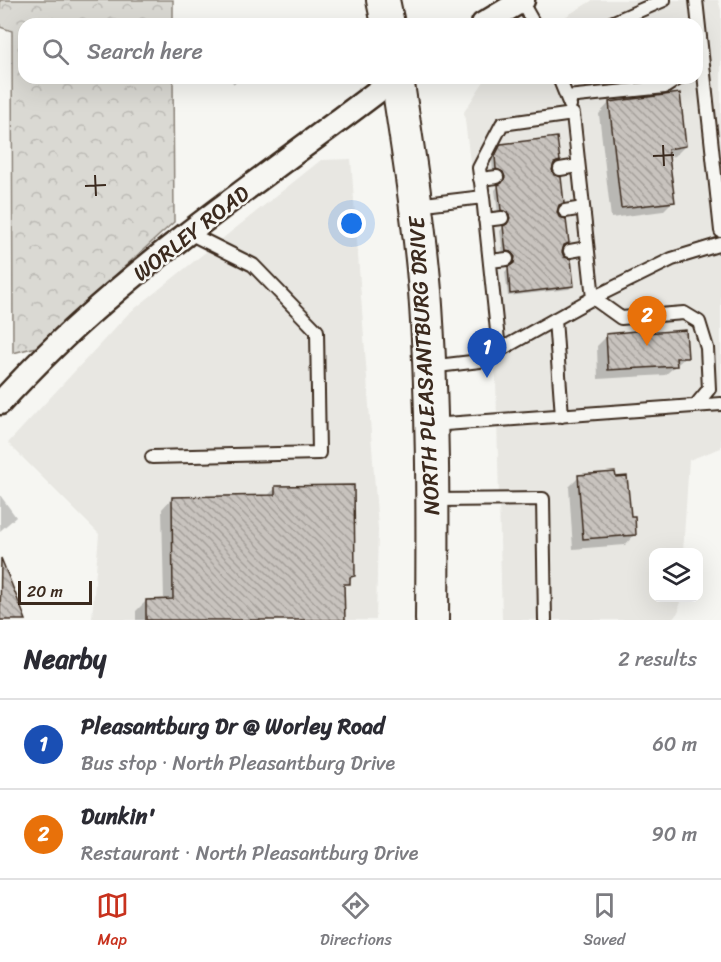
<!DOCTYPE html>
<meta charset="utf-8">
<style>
body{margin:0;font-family:Sriracha,sans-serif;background:#f2f2f3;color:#2b2b33}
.controls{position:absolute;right:18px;bottom:18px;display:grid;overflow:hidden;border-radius:12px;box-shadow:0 6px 24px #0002}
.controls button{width:54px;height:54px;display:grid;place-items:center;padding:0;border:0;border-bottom:2px solid #e1e1e2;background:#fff;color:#2b2b33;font:30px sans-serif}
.scale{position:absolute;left:18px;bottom:15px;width:74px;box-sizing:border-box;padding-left:6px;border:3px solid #3b2a1e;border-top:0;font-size:16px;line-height:21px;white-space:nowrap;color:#3b2a1e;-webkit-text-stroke:4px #f6f6f2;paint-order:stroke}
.you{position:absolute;left:352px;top:224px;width:21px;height:21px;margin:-15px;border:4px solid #fff;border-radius:50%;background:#1a73e8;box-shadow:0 0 0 9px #1a73e833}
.badge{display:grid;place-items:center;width:39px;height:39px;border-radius:50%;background:#c8321e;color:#fff;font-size:20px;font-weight:700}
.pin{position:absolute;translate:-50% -50px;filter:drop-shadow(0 2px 3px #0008)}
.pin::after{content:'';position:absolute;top:32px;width:21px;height:18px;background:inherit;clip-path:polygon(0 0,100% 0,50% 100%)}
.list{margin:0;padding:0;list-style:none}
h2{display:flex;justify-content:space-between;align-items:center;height:78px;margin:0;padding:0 24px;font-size:26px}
h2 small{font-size:20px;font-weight:400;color:#7c7c81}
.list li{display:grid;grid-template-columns:39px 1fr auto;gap:18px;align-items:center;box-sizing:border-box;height:90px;padding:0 24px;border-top:2px solid #e1e1e2}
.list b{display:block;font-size:22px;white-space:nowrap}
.list p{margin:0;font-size:20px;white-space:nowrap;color:#7c7c81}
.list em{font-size:20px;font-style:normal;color:#7c7c81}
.icon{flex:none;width:33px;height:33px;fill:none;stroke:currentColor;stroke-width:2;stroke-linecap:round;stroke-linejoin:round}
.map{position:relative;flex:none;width:721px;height:620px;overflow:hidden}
.search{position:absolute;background:#fff;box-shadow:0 6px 24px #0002;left:18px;right:18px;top:18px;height:66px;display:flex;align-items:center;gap:15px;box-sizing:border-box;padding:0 21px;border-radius:18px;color:#7c7c81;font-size:22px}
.sheet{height:258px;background:#fff}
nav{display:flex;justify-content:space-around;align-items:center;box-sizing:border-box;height:84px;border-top:2px solid #e1e1e2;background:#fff;font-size:16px;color:#7c7c81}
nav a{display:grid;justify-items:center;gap:3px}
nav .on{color:#c8321e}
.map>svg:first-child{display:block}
.built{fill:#e8e7e2}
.forest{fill:url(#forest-crowns);stroke:#8a8278;stroke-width:1.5}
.shadow{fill:#0003}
.building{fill:url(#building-back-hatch);stroke:#3b2a1e;stroke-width:1.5}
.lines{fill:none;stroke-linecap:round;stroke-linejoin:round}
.lane-casing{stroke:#3b2a1e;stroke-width:16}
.street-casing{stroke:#3b2a1e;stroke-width:27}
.secondary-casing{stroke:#3b2a1e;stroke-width:36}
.lane{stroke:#f6f6f2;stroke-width:12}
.street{stroke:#f6f6f2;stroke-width:22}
.secondary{stroke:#f6f6f2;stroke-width:32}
.ticks{fill:none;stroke:#3b2a1e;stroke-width:2}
.labels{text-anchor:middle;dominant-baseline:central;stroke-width:5;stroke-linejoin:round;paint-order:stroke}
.street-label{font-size:22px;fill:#3b2a1e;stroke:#f6f6f2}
</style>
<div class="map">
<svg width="721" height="620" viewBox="0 0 721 620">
<defs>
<pattern id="forest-crowns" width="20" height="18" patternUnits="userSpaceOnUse" patternTransform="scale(1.5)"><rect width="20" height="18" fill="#dad9d3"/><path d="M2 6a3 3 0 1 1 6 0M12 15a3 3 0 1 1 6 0" fill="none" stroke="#bcbab5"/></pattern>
<pattern id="building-back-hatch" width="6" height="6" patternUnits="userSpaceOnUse" patternTransform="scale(1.5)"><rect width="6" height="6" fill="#c8c3be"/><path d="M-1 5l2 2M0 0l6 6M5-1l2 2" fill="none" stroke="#a49f9a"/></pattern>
</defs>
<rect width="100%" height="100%" fill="#f6f6f2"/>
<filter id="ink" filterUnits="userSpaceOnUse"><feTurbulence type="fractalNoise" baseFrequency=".0167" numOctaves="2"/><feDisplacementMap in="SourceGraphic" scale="12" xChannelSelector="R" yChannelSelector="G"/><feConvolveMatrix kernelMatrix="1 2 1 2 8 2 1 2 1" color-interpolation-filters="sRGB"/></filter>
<g filter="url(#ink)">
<path class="built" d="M593,0H718L721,10V448L689,460L683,552H654V598H680L679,611L672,620H502L496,379L464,112L486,78H697V24H553Z
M351,159L378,529L376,620H96L92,618L99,534L8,443L128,314L321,160Z"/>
<path class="forest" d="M0,0H173V24H24V78H173L174,222L36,347L13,353L12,31L0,27Z"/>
<path class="shadow" d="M232,19L236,24H226Z
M229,78H242L234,84Z
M594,78H617L598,87Z
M609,103L685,146L675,156L668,157L673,201L663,211L611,218L599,114Z
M502,145L558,160L550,170L563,202L555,212L568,242L560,252L572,286L569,289L508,296L505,272L513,263L510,256L503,254L500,231L508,222L505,216L498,213L495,190L503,181L500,175L493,172L492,160Z
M607,336L686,357L665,375L598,379L597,346Z
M579,477L614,479L635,534L625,545L573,549L569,487Z
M276,488L354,576L343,588L344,620H136V611L146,601H164L162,509L172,498L266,497Z
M0,495L16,517L0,531Z"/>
<path class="building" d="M680,93L686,146L668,149L675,202L621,208L609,102Z
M557,137L560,161L554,163L552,170L554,175L561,177L564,203L559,205L557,212L559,217L566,219L569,243L564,245L562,252L564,257L571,259L574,286L510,294L508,267L514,263L515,257L511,252L506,251L503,226L507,224L510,218L508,213L501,210L498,185L502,183L505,177L503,172L496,169L495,156L501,144Z
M645,330V333L686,330L688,358H676L677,366L608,370L606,334Z
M615,472L616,477L627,476L631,516H635L636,535L583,539L578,475Z
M354,485L355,576L350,577V584H344L345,620H146V600L173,599L172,497L275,495V486Z
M1,558L26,620H0Z"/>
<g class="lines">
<g class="lane-casing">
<path id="lane" d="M696,0L721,231
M521,1L534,24
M609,24L664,0
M559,78L570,105
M567,97L665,87L679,78
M560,169L578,166
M480,179L497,177
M483,197L499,350
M416,205L483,197L479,168L502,124L573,114L593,298L480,361L429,367
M565,211L583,208
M485,220L502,218
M570,251L587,248
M490,261L507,259
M555,319L562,416
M695,406L709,389L707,348L699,322L684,313L621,318L593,298L672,259L721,244
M432,425L721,404
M152,457L319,453L317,331L253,265L189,233
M434,500L543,499L545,620"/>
</g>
<g class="street-casing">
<path id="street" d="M483,24L523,0
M0,403C26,375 53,347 81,322C179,233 290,159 395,78"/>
</g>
<g class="secondary-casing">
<path id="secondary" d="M383,0L388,24
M397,78C408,149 419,220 425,291C433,401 433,510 432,620"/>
</g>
<use href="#lane" class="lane"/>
<use href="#street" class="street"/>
<use href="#secondary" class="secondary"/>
</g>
</g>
<path class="ticks" d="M663,145L664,166M653,156L674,155M95,175L96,196M85,186L106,185"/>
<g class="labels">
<g class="street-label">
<text transform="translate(191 233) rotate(-38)">WORLEY ROAD</text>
<text transform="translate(424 366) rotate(-93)">NORTH PLEASANTBURG DRIVE</text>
</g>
</g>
</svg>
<div class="controls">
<button><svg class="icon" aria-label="layers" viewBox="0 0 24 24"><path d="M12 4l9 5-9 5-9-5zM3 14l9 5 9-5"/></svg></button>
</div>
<div class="scale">20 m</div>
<div class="you"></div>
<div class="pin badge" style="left:487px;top:378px;background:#1a4fb4">1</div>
<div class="pin badge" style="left:647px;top:346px;background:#e8710a">2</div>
<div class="search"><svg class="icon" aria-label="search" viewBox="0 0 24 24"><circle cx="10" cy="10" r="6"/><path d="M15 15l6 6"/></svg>Search here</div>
</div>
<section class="sheet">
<h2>Nearby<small>2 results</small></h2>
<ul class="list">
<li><span class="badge" style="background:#1a4fb4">1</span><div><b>Pleasantburg Dr @ Worley Road</b><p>Bus stop · North Pleasantburg Drive</p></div><em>60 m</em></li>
<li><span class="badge" style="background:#e8710a">2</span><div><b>Dunkin'</b><p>Restaurant · North Pleasantburg Drive</p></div><em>90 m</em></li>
</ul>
</section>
<nav>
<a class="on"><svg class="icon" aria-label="map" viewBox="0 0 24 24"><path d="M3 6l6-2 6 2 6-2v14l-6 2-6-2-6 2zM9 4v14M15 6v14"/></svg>Map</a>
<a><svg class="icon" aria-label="directions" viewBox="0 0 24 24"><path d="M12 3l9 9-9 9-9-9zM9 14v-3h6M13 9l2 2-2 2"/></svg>Directions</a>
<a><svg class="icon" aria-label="saved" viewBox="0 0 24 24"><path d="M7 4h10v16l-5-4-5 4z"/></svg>Saved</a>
</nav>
